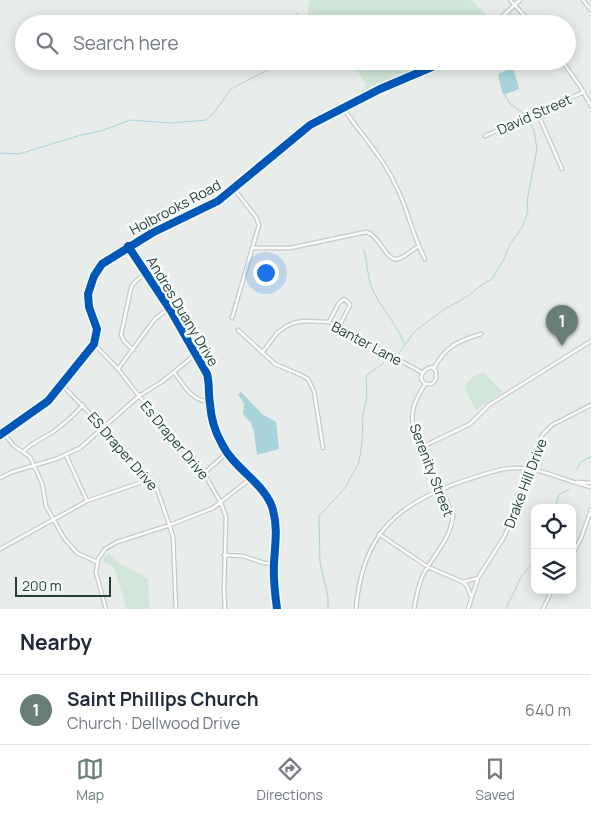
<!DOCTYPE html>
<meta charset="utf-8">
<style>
body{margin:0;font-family:Manrope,sans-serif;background:#f6f6f7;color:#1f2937}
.controls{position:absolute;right:15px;bottom:15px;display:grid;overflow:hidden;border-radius:10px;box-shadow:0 2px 12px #0003}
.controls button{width:45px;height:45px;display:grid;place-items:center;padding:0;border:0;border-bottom:1px solid #e0e1e3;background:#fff;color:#1f2937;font:25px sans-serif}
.scale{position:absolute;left:15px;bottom:12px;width:96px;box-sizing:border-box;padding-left:5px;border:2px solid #24423a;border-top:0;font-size:14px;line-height:18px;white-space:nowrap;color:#24423a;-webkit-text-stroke:4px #f7fbf9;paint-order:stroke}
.you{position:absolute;left:265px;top:272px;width:18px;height:18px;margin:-12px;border:4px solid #fff;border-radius:50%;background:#1a73e8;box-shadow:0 0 0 8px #1a73e833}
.badge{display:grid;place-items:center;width:32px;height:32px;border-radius:50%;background:#697e78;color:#fff;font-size:16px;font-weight:700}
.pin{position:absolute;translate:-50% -41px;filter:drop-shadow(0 1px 2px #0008)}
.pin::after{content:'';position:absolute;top:26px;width:18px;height:15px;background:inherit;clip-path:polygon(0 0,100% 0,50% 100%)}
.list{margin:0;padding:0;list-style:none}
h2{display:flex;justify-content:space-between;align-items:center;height:65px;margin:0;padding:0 20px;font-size:21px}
h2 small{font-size:16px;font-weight:400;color:#747a83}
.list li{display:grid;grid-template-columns:32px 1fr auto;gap:15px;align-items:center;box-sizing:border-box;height:70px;padding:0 20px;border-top:1px solid #e0e1e3}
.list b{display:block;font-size:19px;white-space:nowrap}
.list p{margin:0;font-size:16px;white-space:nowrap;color:#747a83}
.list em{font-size:16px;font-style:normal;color:#747a83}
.icon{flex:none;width:28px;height:28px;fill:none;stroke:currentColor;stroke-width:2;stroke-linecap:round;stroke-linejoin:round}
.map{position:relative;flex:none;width:591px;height:609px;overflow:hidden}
.search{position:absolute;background:#fff;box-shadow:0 2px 12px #0003;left:15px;right:15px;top:15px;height:55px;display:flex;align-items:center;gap:12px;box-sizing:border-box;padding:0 18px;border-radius:28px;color:#747a83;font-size:19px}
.sheet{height:135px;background:#fff}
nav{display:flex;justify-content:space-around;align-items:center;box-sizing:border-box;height:70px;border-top:1px solid #e0e1e3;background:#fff;font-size:14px;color:#747a83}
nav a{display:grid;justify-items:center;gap:2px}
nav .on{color:#697e78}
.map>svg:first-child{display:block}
.green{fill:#d1e6d8}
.water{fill:#a9d4db}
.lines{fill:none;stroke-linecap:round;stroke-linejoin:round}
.stream{stroke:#a9d4db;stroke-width:1}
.minor-casing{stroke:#c5cac8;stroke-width:5}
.tertiary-casing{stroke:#c5cac8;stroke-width:5.5}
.minor{stroke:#fcfcfc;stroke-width:2.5}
.tertiary{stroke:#fcfcfc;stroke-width:3}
.rail{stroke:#c9cdcc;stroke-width:1;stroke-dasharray:10 5;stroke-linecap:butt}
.cycleway-casing{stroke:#f7fbf9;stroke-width:11}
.cycleway{stroke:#0057b8;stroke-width:8}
.labels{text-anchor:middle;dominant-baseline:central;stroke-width:5;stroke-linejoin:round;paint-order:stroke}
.street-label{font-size:14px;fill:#24423a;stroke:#f7fbf9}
</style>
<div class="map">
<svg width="591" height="609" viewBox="0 0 591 609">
<rect width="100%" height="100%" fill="#e8edeb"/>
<path class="green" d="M310,0H471L493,21L490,24H305Z
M351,61H440L394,80L352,100L367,86Z
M483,372L503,392L476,410L468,395L465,385L473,377Z
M109,553L119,563L148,579L150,609H127L114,568L103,562L104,556Z"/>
<path class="water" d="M513,67L519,89L503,95L498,74Z
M241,392L262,414L276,422L279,449L257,455L254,432L251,423L243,414L244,404L238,394Z"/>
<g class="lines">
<path class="stream" d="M297,13L299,24
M505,95L509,103L525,115
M0,153L19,154L81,135L101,131L130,120L172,123L206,120L214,113L231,89L271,68L278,61
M364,250C368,265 367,279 374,293C383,310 398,326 404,344
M399,353L415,331L445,309L468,296L483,284L492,279L504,259L510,244L523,226L528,211L527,201L537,149L534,131L528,119
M577,469L580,463L591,456
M555,508L559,494L570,489
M328,609V596L320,563L319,516L345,488L359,462L362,443L363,413L367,396L366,376C374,368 381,368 386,359
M506,609L521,577L535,560"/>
<g class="minor-casing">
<path id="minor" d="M510,0L532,24
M583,0L591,10
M562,61L580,86L591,106
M343,108C360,133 382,156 395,184C408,208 412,235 425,259
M537,112L562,169
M485,136L584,92
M129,247L171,311L207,374C210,385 208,393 210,404C211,418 215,432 222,444C234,469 266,484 273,510C278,529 275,544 274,563C273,578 275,594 277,609
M253,248H290L366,232C380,235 386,262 398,259C405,257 412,250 419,246
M232,318L259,225L256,217L234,189
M329,322L339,303L344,299L348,302L350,305L339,327
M238,330L275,364L301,375L308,379L314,391L323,448
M94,344L118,369L139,396L204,473L221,503L226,517L224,590L225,609
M133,350L124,341L121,335L131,288L133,284L145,273
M262,353L277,333L285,327L293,323L304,321L329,322L423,373
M432,367L436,371V379L432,384H425L421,379C421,373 426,368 432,367Z
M434,368C446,346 458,341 481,334
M118,369L155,319L169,308
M174,372C184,386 191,400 209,402
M62,385L104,428L156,486L173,536L176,609
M3,432L14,446L30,457L42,483L46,506L64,538L77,553L97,562
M422,447L470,424L489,405L591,341
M24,451C33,442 42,439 53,432C64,424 74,415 83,405
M66,455L87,501
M204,473L227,453
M0,478L12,472L56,459L80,448L139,396L163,381L196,354
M577,482L591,483
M379,534L428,567L463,582L467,586L471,596
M0,549L87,501L139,483L148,477
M224,555L243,556L264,563L274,564
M572,556L581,538L591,510
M463,582L478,578
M106,609L96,573L98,559L105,549L117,542L170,525L213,508L250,479
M356,609C362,534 397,503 466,480C483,475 499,468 517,468C542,468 567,482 591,487
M414,609C416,597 418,585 423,575C434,554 451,539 453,515L413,424C410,408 417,398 425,384
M468,609L478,578L504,537L521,500L538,443L543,434L552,425L591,405
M543,609L552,590"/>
</g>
<g class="tertiary-casing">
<path id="tertiary" d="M494,24L520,0
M0,435L48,401L94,344L97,329L89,307L88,294L94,276L102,264L152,233L218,201L310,125L380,89L446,61"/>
</g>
<use href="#minor" class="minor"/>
<use href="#tertiary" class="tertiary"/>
<path class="rail" d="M591,0V1"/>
<g class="cycleway-casing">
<path id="cycleway" d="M128,246L171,311L207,374C210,385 208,393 210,404C211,418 215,432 222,444C234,469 266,484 273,510C278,529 275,544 274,563C273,578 275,594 277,609
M0,435L48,401L94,344L97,329L89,307L88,294L94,276L102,264L152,233L218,201L310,125L380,89L446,61"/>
</g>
<use href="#cycleway" class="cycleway"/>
</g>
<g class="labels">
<g class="street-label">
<text transform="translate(534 114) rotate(-24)">David Street</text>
<text transform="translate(175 207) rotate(-28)">Holbrooks Road</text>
<text transform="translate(183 311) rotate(59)">Andres Duany Drive</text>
<text transform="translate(367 343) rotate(28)">Banter Lane</text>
<text transform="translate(175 440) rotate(50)">Es Draper Drive</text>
<text transform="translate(123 451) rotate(49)">ES Draper Drive</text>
<text transform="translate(432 470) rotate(69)">Serenity Street</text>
<text transform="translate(525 483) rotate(-69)">Drake Hill Drive</text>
</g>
</g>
</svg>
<div class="controls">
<button><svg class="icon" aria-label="locate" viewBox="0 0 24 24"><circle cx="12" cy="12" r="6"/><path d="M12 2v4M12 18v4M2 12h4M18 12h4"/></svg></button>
<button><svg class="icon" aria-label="layers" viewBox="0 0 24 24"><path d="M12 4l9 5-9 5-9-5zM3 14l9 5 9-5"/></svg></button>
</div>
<div class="scale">200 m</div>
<div class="you"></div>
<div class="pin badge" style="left:562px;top:346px">1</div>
<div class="search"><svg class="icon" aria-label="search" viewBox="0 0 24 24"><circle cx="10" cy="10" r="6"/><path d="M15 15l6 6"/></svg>Search here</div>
</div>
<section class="sheet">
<h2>Nearby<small></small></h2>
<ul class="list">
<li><span class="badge">1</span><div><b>Saint Phillips Church</b><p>Church · Dellwood Drive</p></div><em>640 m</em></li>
</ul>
</section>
<nav>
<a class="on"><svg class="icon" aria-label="map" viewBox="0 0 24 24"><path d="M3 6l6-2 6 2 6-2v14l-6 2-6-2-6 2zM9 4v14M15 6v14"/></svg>Map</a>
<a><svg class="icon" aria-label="directions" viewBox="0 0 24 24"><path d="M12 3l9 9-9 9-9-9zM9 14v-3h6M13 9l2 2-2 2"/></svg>Directions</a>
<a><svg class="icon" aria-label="saved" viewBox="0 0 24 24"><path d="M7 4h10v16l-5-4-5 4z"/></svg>Saved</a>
</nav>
